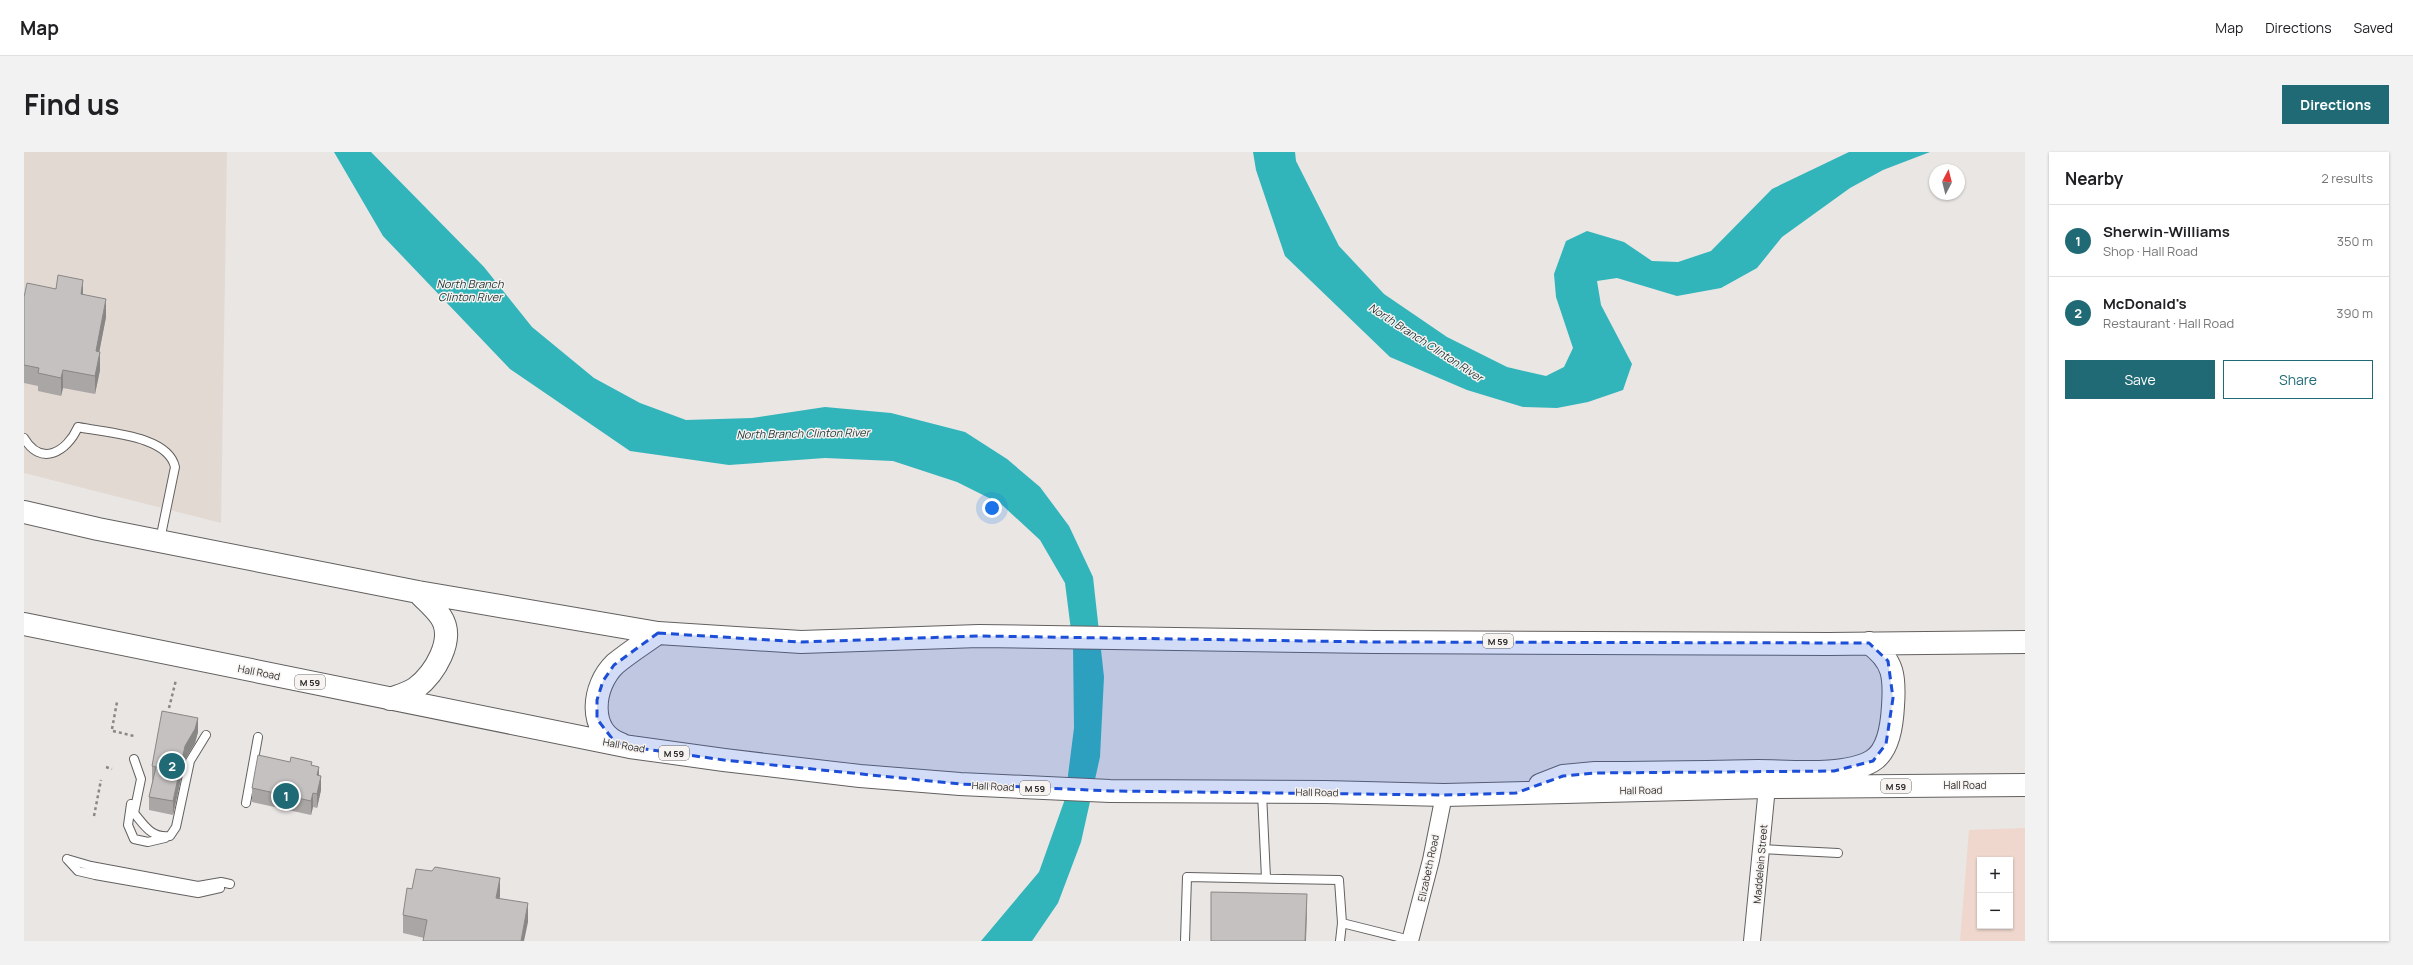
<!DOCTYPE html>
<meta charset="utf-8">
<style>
body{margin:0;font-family:Manrope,sans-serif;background:#f2f2f2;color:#202124}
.controls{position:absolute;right:12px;bottom:12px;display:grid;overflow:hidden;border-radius:0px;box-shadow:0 1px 3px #0004}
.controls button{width:36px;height:36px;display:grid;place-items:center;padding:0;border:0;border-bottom:1px solid #e0e0e0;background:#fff;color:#202124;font:20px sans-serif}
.compass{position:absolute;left:1905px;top:12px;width:36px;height:36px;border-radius:50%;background:#fff;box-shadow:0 1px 3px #0004;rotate:7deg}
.you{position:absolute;left:968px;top:356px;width:14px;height:14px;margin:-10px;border:3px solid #fff;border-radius:50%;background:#1a73e8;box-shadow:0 0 0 6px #1a73e833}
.badge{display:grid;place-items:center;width:26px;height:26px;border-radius:50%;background:#206a75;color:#fff;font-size:13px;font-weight:700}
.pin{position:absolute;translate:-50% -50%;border:2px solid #fff;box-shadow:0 1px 4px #0006}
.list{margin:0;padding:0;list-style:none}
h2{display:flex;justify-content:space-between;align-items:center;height:52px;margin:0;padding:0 16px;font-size:17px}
h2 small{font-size:13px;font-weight:400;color:#757577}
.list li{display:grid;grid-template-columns:26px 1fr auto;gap:12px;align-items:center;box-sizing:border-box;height:72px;padding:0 16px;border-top:1px solid #e0e0e0}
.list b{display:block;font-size:15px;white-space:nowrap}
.list p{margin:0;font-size:13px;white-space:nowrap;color:#757577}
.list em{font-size:13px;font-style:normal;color:#757577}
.actions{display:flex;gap:8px;padding:12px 16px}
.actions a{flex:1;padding:9px 0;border:1px solid #206a75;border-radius:0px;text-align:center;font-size:14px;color:#206a75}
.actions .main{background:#206a75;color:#fff}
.map{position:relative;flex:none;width:2001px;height:789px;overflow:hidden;border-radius:0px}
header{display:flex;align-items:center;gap:24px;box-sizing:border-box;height:56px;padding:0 20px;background:#fff;border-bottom:1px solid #e0e0e0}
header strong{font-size:19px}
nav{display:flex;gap:22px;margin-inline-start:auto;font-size:14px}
.intro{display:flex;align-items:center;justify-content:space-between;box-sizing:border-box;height:96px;padding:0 24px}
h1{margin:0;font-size:28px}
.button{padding:10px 18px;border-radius:0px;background:#206a75;color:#fff;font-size:14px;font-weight:700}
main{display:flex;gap:24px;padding:0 24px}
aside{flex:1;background:#fff;border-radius:0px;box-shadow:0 1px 3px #0004}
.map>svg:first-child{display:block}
.built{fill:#e3d9d3}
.industrial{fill:#efd7ce;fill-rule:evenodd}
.water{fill:#31b4ba}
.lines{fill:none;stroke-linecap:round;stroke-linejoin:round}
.service-casing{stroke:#63605f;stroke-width:10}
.minor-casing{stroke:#63605f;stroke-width:18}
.trunk-casing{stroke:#63605f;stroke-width:24}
.path{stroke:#8a8886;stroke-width:2.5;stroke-dasharray:3 3;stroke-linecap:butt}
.service{stroke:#fff;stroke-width:8}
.minor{stroke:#fff;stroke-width:16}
.trunk{stroke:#fff;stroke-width:22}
.wall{fill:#a9a6a5}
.shaded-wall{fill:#898786}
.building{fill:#c4c1c0;stroke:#898786}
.marked{fill:#1d4ed8;fill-opacity:0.2;stroke:#1d4ed8;stroke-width:3;stroke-dasharray:8 5;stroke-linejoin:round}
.labels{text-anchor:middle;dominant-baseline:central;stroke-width:3;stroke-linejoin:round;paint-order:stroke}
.shield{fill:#f6f3f1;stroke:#686665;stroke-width:1}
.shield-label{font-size:9px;font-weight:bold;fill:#2b2a29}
.street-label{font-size:10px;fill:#2b2a29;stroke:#f6f3f1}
.water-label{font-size:11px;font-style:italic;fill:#1d3334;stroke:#f6f3f1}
</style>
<header>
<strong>Map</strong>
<nav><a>Map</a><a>Directions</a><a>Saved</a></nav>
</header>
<div class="intro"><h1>Find us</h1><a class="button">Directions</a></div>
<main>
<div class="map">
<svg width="2001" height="789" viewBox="0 0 2001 789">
<rect width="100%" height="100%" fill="#e9e6e4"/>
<path class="built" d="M0,0H203L197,371L0,321Z"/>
<path class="industrial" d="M2001,676V789H1936L1945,678ZM1956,708H1986V774H1956Z"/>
<path class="water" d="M310,0H347L460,115L508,175L570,226L616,251L662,268L728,266L801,255L867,261L941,280L983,307L1016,335L1045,374L1069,425L1080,525L1076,605L1057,690L1034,751L1008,789H957L1015,720L1041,647L1050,576L1049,494L1041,431L1016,388L977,352L933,330L869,309L801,306L705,313L606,299L486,217L359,84Z
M1229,0H1271L1272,9L1315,94L1360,142L1423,185L1483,215L1522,224L1540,215L1549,196L1532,145L1530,122L1542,89L1563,79L1600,90L1628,109L1654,110L1687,99L1748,37L1825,0H1906L1859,18L1826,36L1758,85L1733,116L1697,136L1653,144L1593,126L1573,129L1577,153L1608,212L1599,238L1564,250L1533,256L1499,255L1443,238L1366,205L1261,104L1232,18Z"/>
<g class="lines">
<g class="service-casing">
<path id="service" d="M0,286C17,315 43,300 54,275C82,281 144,283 151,315L136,388
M110,607L117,627L110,661C121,674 127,686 146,684L152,675L166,609L182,583
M1238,641L1242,726
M222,651L234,585
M107,652L104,673L110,687L124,690L141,686
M1737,697L1814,701
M43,707L67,714L174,734L197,730L206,732
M43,707L54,719L71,723L174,741L196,736
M1318,771L1386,788
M1161,789L1163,725L1315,728L1318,771L1316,789"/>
</g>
<g class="minor-casing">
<path id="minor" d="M1386,789L1407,708L1420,643
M1728,789L1743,635"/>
</g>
<g class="trunk-casing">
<path id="trunk" d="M0,360L74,377L394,440L634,481L777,490L955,484L1350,490L1804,492L2001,490
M0,472L606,595L700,608L836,624L936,632L1086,639L1301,640L1420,643L1743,635L2001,633
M366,547C374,544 385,541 392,536C410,522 432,488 417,465C411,456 401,448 394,440
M597,592C563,580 568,534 591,512C604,501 620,491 634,481
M1516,633L1539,624L1571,621C1625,621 1680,620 1734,619C1765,619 1821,625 1848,609C1865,599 1868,572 1869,554C1871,525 1870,509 1845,491"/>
</g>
<path class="path" d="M145,556L152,528
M88,577L93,550
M89,579L110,584
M82,615L88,617
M70,664L77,628"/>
<use href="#service" class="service"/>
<use href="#minor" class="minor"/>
<use href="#trunk" class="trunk"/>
</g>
<path class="wall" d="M59,142L82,165L75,200L76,218L71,242L39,236L37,244L14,239V234L0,231V145Z
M174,580L171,591L161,608L149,663L125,658V645L129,628H128V614Z
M266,610L288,613L295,623L297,638L293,656L289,655L287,663L228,650V636Z
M388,737L476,744L475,746L504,770L400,786L379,781V763Z"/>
<path class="shaded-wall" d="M59,128V146L57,142Z
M82,147V165L72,217V199Z
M76,200V218L71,242V224Z
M39,218V236L37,244V226Z
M174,566V580L171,591L161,608L149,663V649L161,594Z
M295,615V629L293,623Z
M297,624V638L293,656V642Z
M289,641V655L287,663V649Z
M476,726V744L472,764V746Z
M1283,742V760L1282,789H1281Z
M504,751V770L500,789H497Z"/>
<path class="building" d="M34,123L59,128L57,142L82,147L72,199L76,200L71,224L39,218L37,226L14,221L15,216L0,213V145L3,131L32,137Z
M138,559L174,566L171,577L161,594L149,649L125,645L132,615L128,614Z
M234,603L266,610L267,605L288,610L287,613L295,615L293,623L297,624L293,642L289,641L287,649L228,636Z
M411,715L476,726L472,746L504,751L497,789H399L403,768L379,763L383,736L388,737L392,717L408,719Z
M1187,740L1283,742L1281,789H1187Z"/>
<path class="marked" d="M634,481L777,490L955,484L1350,490L1845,491L1864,509L1869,546L1862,592L1849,609L1810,619L1571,621L1539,624L1492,641L1420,643L1086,639L936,632L700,608L606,595L590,589L573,567V548L579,529L590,513Z"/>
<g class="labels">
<g class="shield">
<rect x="1459" y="482" width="30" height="14" rx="3"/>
<rect x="271" y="523" width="30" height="14" rx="3"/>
<rect x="635" y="594" width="30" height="14" rx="3"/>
<rect x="1857" y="627" width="30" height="14" rx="3"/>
<rect x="996" y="629" width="30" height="14" rx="3"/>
</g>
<g class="shield-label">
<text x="1474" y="489">M 59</text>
<text x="286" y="530">M 59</text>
<text x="650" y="601">M 59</text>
<text x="1872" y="634">M 59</text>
<text x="1011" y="636">M 59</text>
</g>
<g class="street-label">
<text transform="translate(235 520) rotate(11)">Hall Road</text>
<text transform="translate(600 593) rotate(10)">Hall Road</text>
<text x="1941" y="633">Hall Road</text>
<text transform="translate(969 634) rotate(3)">Hall Road</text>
<text transform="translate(1617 638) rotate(-1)">Hall Road</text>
<text transform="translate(1293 640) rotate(1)">Hall Road</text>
<text transform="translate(1736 712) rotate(-85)">Maddelein Street</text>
<text transform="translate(1404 716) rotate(-78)">Elizabeth Road</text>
</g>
<g class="water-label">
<text x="446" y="131">North Branch<tspan x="446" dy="13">Clinton River</tspan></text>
<text transform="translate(1402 190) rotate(33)">North Branch Clinton River</text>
<text transform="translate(779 281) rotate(-1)">North Branch Clinton River</text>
</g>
</g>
</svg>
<div class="controls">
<button>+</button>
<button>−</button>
</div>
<svg class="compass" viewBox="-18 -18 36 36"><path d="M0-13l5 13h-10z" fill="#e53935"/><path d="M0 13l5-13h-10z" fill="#757577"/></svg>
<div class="you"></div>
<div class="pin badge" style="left:262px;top:644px">1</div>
<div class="pin badge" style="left:148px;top:614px">2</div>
</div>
<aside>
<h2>Nearby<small>2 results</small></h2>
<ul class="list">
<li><span class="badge">1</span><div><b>Sherwin-Williams</b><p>Shop · Hall Road</p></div><em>350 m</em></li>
<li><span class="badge">2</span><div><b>McDonald's</b><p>Restaurant · Hall Road</p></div><em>390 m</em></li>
</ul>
<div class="actions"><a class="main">Save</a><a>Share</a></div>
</aside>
</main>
